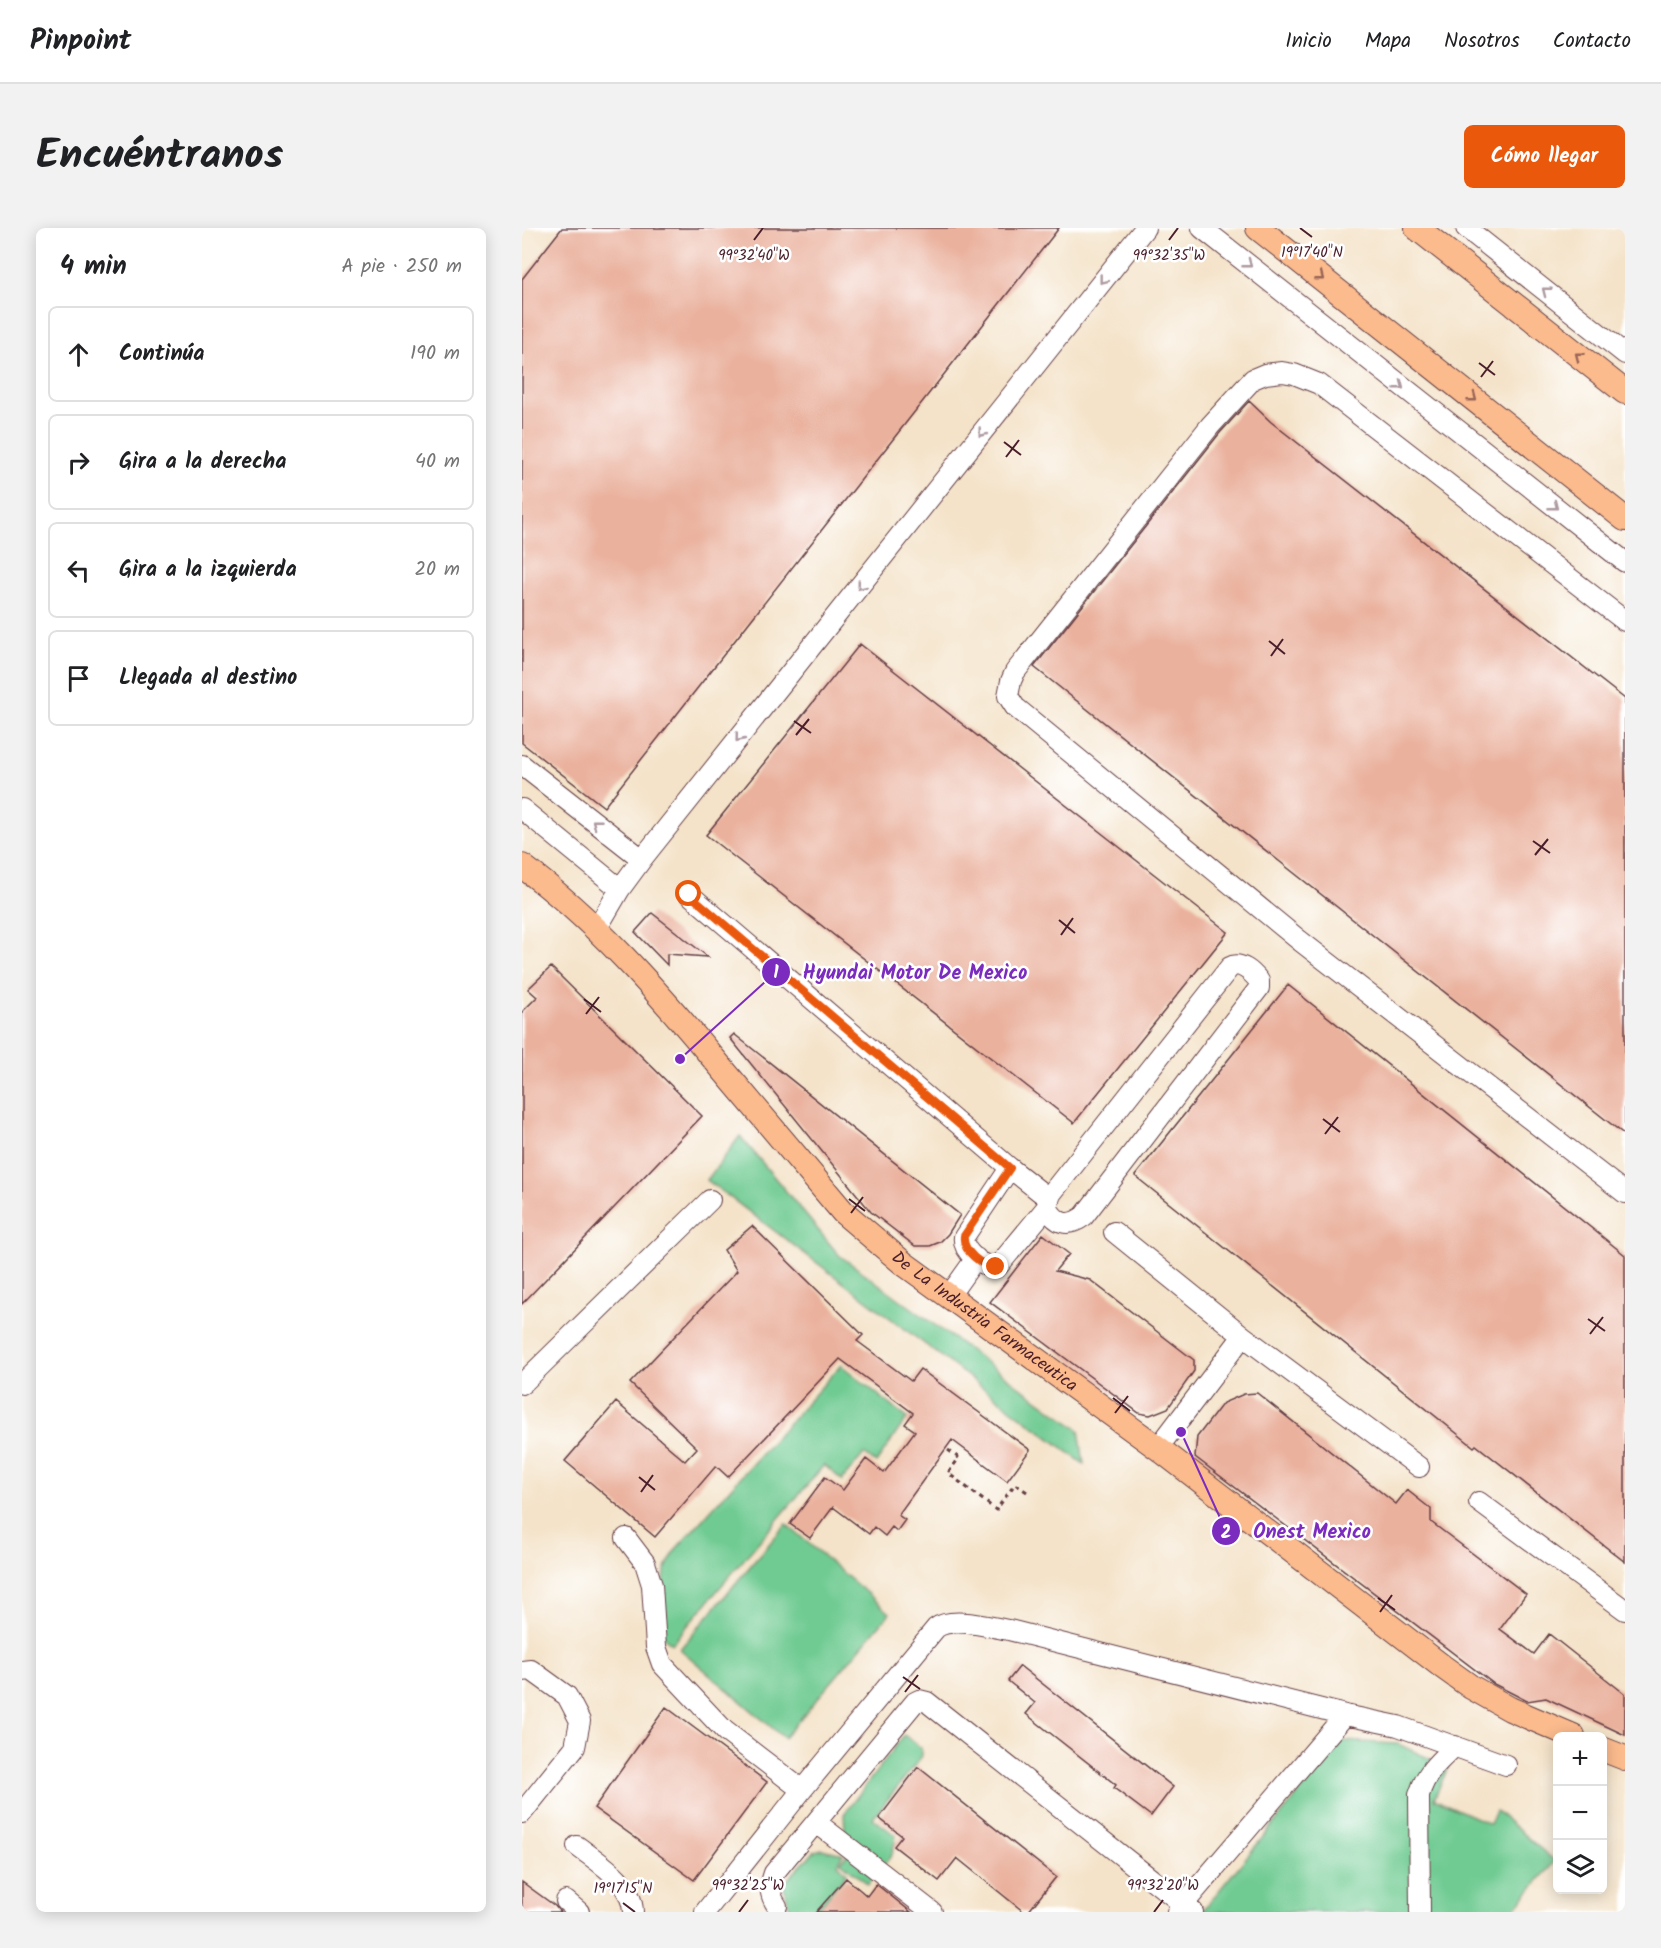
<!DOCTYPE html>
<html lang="es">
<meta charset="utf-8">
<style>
body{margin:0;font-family:Kalam,sans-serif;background:#f2f2f2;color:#202124}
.controls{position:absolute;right:18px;bottom:18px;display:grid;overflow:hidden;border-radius:9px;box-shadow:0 3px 15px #0003}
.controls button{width:54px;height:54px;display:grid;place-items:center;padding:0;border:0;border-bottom:2px solid #e0e0e0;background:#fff;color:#202124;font:30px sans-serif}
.stop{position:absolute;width:18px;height:18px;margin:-14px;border:4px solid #ea580c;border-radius:50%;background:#fff}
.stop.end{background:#ea580c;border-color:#fff;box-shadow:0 2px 6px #0008}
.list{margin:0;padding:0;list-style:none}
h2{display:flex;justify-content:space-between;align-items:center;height:78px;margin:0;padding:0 24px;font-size:26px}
h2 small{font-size:20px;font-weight:400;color:#757577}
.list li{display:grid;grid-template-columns:39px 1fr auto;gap:18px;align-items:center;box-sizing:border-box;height:96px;margin:0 12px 12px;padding:0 12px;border:2px solid #e0e0e0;border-radius:9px}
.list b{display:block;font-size:22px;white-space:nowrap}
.list em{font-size:20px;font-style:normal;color:#757577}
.icon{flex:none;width:33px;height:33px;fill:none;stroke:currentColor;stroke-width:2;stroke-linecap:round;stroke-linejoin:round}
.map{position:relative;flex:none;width:1103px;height:1684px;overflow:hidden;border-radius:9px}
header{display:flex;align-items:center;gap:36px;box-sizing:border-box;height:84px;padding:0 30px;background:#fff;border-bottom:2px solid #e0e0e0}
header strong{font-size:28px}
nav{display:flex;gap:33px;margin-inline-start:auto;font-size:21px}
.intro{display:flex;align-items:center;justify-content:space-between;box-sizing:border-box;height:144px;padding:0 36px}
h1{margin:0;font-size:42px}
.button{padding:15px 27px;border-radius:9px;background:#ea580c;color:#fff;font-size:21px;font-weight:700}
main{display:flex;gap:36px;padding:0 36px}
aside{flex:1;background:#fff;border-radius:9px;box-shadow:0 3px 15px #0003}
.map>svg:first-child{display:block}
.green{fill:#70cb92;stroke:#5d755e;stroke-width:1.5}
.building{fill:#eab19d}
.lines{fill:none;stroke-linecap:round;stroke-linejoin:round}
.minor-casing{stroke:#643c43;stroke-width:22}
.major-casing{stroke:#643c43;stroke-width:26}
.path{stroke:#643c43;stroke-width:3;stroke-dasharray:4.5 4.5;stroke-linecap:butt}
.minor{stroke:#fff;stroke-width:20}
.major{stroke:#fbbb8d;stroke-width:24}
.oneway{stroke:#ae9aa0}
.oneway2{stroke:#9a6557}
.route{stroke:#ea580c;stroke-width:8}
.ticks{fill:none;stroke:#4a1f2b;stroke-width:2}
.labels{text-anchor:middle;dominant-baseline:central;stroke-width:5;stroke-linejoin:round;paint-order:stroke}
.street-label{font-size:18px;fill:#4a1f2b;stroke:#fff}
.ticks-label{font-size:15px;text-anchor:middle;fill:#4a1f2b;stroke:#fff;stroke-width:5;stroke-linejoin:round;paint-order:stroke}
.leader{fill:none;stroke:#7b2cbf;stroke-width:2}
.callout-dot{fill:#7b2cbf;stroke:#fff;stroke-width:2}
.mark-label{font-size:18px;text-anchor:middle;font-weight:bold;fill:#fff}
.callout-label{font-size:20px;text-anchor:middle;font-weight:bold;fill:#7b2cbf;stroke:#fff;stroke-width:5;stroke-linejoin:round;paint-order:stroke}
</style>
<header>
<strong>Pinpoint</strong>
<nav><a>Inicio</a><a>Mapa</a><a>Nosotros</a><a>Contacto</a></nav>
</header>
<div class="intro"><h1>Encuéntranos</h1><a class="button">Cómo llegar</a></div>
<main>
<aside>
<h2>4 min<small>A pie · 250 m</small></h2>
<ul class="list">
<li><svg class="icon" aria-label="ahead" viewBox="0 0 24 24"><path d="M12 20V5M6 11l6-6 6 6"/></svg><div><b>Continúa</b></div><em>190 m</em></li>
<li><svg class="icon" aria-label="right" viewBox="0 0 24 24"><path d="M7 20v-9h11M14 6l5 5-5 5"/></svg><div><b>Gira a la derecha</b></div><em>40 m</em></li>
<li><svg class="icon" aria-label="left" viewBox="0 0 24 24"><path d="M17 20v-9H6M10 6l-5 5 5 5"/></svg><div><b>Gira a la izquierda</b></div><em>20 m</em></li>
<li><svg class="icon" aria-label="arrive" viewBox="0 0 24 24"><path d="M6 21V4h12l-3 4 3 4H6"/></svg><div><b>Llegada al destino</b></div></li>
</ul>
</aside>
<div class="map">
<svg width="1103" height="1684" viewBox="0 0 1103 1684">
<rect width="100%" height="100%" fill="#fff"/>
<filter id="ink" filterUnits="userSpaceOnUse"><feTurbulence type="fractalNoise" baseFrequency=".0167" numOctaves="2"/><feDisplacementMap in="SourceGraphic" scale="12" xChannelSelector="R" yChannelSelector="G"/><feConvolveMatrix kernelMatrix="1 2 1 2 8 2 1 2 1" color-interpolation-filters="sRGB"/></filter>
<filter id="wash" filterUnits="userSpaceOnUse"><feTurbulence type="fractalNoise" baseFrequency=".008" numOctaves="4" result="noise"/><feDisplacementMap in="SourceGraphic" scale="24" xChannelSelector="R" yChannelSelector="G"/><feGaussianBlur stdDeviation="1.35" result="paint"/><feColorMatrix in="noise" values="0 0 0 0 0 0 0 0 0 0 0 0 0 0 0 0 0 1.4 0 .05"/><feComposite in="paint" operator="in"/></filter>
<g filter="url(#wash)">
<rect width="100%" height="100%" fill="#f4e3c9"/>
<path class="green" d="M218,908L317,1027L557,1202L562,1236L185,952Z
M319,1137L385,1190L354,1235L342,1226L320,1252L302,1237L150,1416L138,1406L143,1342L154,1321Z
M264,1296L368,1385L262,1510L158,1421Z
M382,1507L399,1520L400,1528L351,1590L374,1608L370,1627L346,1656L319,1634L331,1619L323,1604L322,1586Z
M820,1513L876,1516L926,1539L912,1571L968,1596L974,1583L1033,1633L990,1684H681V1682Z
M300,1621L321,1626L316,1636L325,1645L295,1682L296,1684H269L261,1656L293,1623Z"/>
<g id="blocks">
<path class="building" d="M40,0H537L82,579L0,515V51Z
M727,173L749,194L1103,471V907L512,439L697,206Z
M338,416L706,704L552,895L184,607Z
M130,685L186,729L145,726V737L113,704Z
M29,739L180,888L0,1076V784L15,769L6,761Z
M766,757L1103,1027V1334L954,1217L952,1219L613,948Z
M212,806L438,987L426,1006L418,1014L408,1018H393L349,984L208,810Z
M230,998L341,1107L335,1113L389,1153L398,1141L508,1222L485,1253L430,1212L376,1287L383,1292L375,1303L370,1299L363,1308L352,1299L347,1306L311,1279L288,1310L268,1296L303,1249L321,1262L344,1231L362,1245L393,1203L383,1196L391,1185L318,1131L206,1249L194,1238L133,1309L43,1233L94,1174L163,1233L175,1220L108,1155L215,1043L202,1022Z
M521,1006L547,1026L533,1043L568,1052L672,1132V1143L646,1180L628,1187L617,1185L468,1074Z
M735,1165L874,1276L885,1262L909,1281V1294L1004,1366L978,1401L1012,1426L1027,1406L1103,1466V1507L1024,1470L1005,1473L972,1456L673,1229L675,1209L701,1175L722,1166Z
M498,1438L651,1559L629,1588L592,1560L594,1557L504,1486L513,1475L486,1453Z
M144,1479L245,1554L172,1652L72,1580Z
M396,1539L534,1649L506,1684H502L435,1630L417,1653L372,1618L380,1608L357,1590Z
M324,1650L345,1668L354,1656L389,1684H294Z
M0,1654L33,1678L38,1684H0Z"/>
</g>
</g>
<g filter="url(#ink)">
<use href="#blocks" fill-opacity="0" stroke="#643c43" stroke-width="1.5"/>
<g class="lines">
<g class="minor-casing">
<path id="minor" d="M680,0L1103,334
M944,0L1103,126
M1103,393L797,156L772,146L760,144L743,146L731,151L688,198L493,444L489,453L486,468L493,479L777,712L1103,965
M0,537L120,631
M0,581L98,661
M167,666L488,940
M74,702L98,661L120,631L623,0
M525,979C534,996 546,1000 562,988L737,760V753C730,744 718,733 708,739L529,966L525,979L477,1037L474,1039C460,1039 440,1023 442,1009L488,940L526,970
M592,1004L721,1108L897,1239
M427,1068L454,1030
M0,1156L188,972
M636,1220L721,1108
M957,1274L1103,1382
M104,1310L123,1335L130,1357L134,1419L140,1436L203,1503L280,1562
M0,1443L9,1442L45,1468L58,1493L53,1519L0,1585
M295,1595L410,1684
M55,1618C77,1635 110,1653 111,1684
M44,1673L57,1684
M255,1678C247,1666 247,1659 252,1645L393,1474L397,1472L405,1474L671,1684
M183,1684L280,1562L414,1400C430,1388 468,1399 487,1402L823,1487L876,1498L984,1537
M655,1684L823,1487
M898,1684L897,1567C904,1544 916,1534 933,1518"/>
</g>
<g class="major-casing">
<g id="major">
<path d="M736,0L1103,291"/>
<path d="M895,0L1103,164"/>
<path id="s1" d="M0,638C74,693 133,761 192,831C235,882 278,933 321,984L381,1035L636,1220L921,1439L949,1459L988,1481L1051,1508"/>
<path d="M1080,1521L1103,1530"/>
</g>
</g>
<path class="path" d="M426,1222L437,1230L426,1245L474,1282L493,1256L505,1264"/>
<use href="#minor" class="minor"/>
<use href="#major" class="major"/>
</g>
<defs><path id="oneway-chevron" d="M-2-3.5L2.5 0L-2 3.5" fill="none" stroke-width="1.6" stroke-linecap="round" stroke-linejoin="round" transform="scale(1.5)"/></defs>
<g class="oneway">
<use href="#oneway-chevron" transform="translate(726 36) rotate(38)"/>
<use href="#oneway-chevron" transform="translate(581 52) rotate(128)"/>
<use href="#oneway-chevron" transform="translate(1024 63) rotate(-142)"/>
<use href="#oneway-chevron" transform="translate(878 158) rotate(38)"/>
<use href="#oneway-chevron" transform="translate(460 205) rotate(128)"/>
<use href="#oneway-chevron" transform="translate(1032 278) rotate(38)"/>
<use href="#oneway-chevron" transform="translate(339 358) rotate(129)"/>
<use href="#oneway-chevron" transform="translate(217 510) rotate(129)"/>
<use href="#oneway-chevron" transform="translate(74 595) rotate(-142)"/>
</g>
<g class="oneway2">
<use href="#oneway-chevron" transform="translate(798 49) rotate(38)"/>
<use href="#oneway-chevron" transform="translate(1057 128) rotate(-142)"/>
<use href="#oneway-chevron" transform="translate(951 170) rotate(38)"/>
</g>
</g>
<g class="lines" filter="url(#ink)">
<path class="route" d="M167,666L488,940L442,1008C440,1023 460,1039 474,1039"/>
</g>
<path class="ticks" d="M778,0L790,9M232,12L241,0M647,12L656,0M957,135L973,147M959,149L971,133M482,214L499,227M484,229L497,212M747,413L763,426M749,428L761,411M272,493L289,505M274,507L287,491M1011,613L1028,625M1013,627L1026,611M537,692L553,705M539,707L551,690M62,771L79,784M64,786L77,769M801,891L818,904M803,906L816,889M327,971L343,983M329,985L341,969M1066,1091L1083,1103M1068,1106L1081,1089M591,1170L608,1183M593,1185L606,1168M117,1249L133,1262M119,1264L131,1247M856,1370L873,1382M858,1384L870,1367M381,1449L398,1461M383,1464L396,1447M101,1675L113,1684M217,1684L226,1672M632,1684L641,1672"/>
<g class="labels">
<g class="street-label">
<text stroke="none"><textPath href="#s1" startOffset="652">De La Industria Farmaceutica</textPath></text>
</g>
</g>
<g class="ticks-label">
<text x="790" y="29">19°17'40"N</text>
<text x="232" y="32">99°32'40"W</text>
<text x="647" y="32">99°32'35"W</text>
<text x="226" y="1662">99°32'25"W</text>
<text x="641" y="1662">99°32'20"W</text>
<text x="101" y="1665">19°17'15"N</text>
</g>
<path class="leader" d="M158 831L254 744M659 1204L704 1303"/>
<g class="callout-dot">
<circle cx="158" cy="831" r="6"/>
<circle cx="659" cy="1204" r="6"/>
<circle cx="254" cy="744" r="15"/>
<circle cx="704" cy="1303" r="15"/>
</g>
<g class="mark-label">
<text x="254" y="750">1</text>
<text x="704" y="1310">2</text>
</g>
<g class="callout-label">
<text x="393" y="751">Hyundai Motor De Mexico</text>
<text x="790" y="1310">Onest Mexico</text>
</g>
</svg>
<div class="controls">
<button>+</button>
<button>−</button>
<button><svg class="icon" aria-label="layers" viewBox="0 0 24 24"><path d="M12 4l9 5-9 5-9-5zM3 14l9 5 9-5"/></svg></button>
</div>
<div class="stop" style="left:167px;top:666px"></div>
<div class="stop end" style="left:474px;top:1039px"></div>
</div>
</main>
